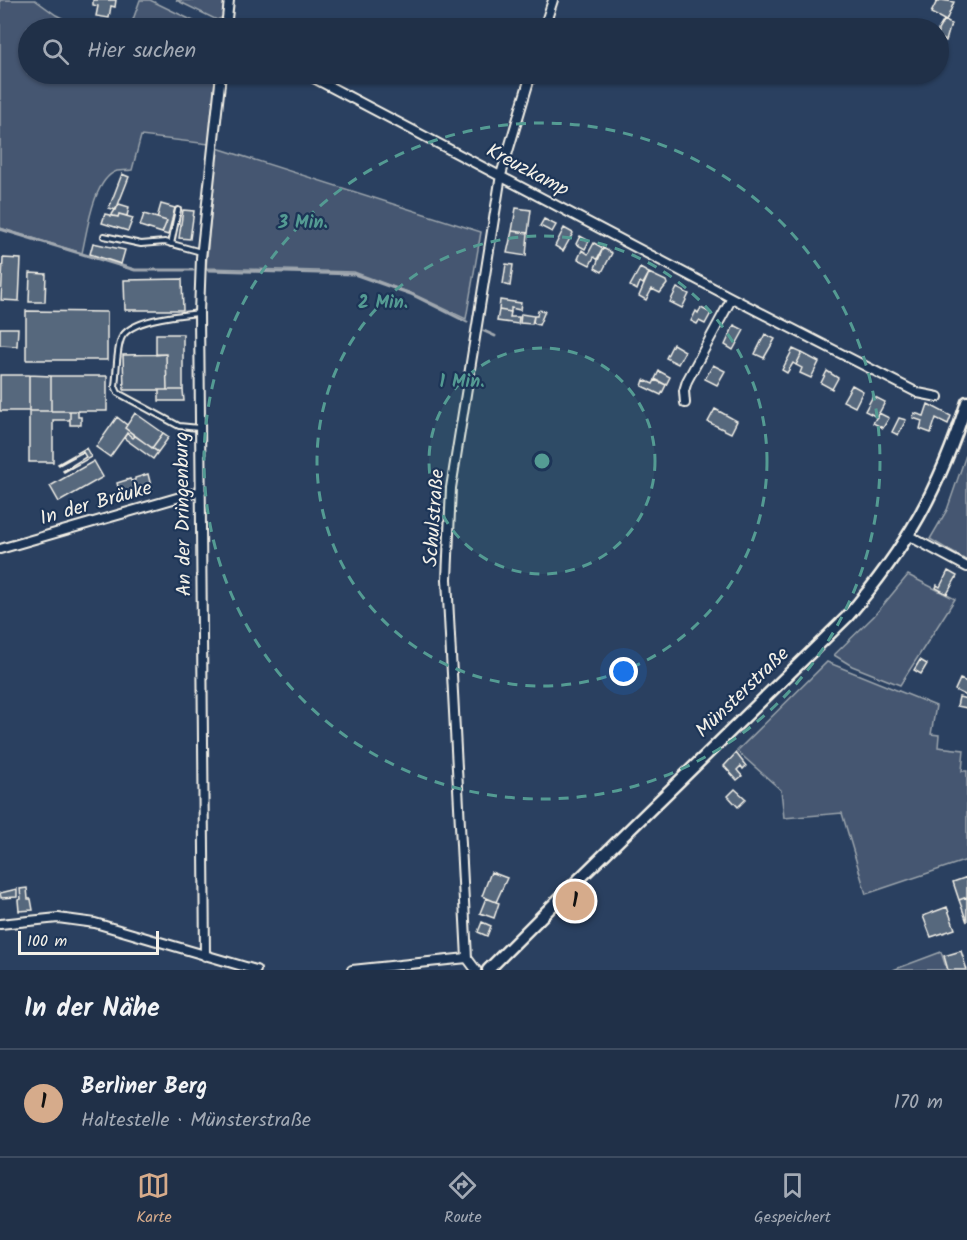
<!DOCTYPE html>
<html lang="de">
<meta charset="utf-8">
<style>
body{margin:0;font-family:Kalam,sans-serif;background:#28384f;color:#f1f3f6}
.scale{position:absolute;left:18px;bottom:15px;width:141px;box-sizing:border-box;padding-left:6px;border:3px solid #f4f1e8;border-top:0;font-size:16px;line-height:21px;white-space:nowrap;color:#f4f1e8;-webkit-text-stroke:4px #1d3557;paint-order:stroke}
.you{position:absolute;left:624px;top:672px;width:21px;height:21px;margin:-15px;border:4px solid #fff;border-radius:50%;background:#1a73e8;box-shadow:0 0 0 9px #1a73e833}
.badge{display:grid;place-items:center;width:39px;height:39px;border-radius:50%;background:#d6ab8b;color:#111;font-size:20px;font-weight:700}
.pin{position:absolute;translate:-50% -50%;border:3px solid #fff;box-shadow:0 2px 6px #0006}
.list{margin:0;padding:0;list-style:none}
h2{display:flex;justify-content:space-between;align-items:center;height:78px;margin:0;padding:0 24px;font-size:26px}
h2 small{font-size:20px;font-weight:400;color:#a2a9b4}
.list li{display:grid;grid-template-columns:39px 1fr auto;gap:18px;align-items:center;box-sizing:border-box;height:108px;padding:0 24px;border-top:2px solid #3d4b60}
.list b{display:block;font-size:22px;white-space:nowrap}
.list p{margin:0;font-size:20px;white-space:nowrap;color:#a2a9b4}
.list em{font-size:20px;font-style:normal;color:#a2a9b4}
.icon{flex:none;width:33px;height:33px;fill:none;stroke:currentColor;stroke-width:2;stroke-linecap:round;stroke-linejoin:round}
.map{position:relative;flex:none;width:967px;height:970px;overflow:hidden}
.search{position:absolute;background:#203048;box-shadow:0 2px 4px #0004;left:18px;right:18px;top:18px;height:66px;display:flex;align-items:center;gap:15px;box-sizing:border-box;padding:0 21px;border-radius:33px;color:#a2a9b4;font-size:22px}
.sheet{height:186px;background:#203048}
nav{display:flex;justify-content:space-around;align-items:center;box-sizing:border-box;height:84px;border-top:2px solid #3d4b60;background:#203048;font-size:16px;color:#a2a9b4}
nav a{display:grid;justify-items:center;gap:3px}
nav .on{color:#d6ab8b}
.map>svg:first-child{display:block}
.green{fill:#445771;stroke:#9ca4ac;stroke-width:1.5}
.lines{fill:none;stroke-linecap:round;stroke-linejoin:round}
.stream{stroke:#a1a8b0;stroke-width:3}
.building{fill:#56677d;stroke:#f4f1e8;stroke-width:1.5}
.lane-casing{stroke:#f4f1e8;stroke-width:8}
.street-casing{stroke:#f4f1e8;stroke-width:12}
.secondary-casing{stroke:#f4f1e8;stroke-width:15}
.lane{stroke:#1d3557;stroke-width:4}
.street{stroke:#1d3557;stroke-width:8}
.secondary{stroke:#1d3557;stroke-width:10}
.ring{fill:none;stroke:#549b93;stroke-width:3;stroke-dasharray:10 8}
.labels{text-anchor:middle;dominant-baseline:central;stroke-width:4.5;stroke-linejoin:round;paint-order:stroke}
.street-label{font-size:20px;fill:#f4f1e8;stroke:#1d3557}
.centre{fill:#549b93;stroke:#1d3557;stroke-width:3}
.ring-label{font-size:18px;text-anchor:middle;font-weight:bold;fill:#549b93;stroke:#1d3557;stroke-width:4.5;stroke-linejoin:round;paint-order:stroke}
</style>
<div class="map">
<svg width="967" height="970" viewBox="0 0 967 970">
<rect width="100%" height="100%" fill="#2a4060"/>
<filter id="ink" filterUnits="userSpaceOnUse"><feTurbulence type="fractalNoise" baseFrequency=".0167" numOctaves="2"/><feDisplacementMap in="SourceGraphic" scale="12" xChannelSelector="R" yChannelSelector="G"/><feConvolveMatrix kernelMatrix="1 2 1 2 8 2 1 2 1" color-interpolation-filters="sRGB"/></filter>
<g filter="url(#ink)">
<path class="green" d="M0,0H35L56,15L82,28H28V74H216L209,144L141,136L132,170C127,171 121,170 117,171C93,179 87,232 82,253L0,228Z
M140,0H150L208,28H130Z
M176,0H224L223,17L217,20Z
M217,148L481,232L466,319L413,294L354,272L206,268Z
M967,452V561L930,539L947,510Z
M908,575L955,599L900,685L852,666L834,655L874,616Z
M827,662L936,706L931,734L939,735L938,747L964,750L962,771H967V860L866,894L842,813L784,818L781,790L737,751Z
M941,952L947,970H893Z"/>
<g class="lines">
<path class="stream" d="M0,229L135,270H193
M208,270L354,274L411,294L467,322
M484,331L495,336"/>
</g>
<path class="building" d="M93,0H116L115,7L111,6L109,18L96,16L98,6L93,5Z
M941,0L954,2L946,21L931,13L937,1L939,2Z
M944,20L951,24L946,41L938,37V30Z
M122,174L129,177L116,210L109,208Z
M119,204L129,207L127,216L119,214L118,217L111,216Z
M161,204L175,208L168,235L162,233L167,221L157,218Z
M516,208L531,210L528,233L512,231Z
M183,210L194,211L190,239L179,238Z
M105,214L118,217L119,214L133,218L128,231L102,223Z
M144,214L167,221L162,233L140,226Z
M544,219L556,225L552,232L540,226Z
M564,228L573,233L563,251L555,246Z
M512,231L528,233L526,256L507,253Z
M580,236L589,241L585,249L576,244Z
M93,243L125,250L121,264L90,254Z
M594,243L603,248L597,259L594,257L590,265L578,259L582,250L588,254Z
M603,248L612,253L602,272L595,268Z
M3,258L21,259L19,301L1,300Z
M506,264L513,265L510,286L503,284Z
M640,268L649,273L643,284L640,282L637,290L630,286Z
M30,273L46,274L45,302H29Z
M649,273L666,281L667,284L660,293L652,289L646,300L639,296Z
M182,279L183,310H125L124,280Z
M677,288L689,294L682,308L670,302Z
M500,300L521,303L520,310L511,308V312L499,310Z
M701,308L711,313L705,324L699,321L697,324L691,321L696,311L698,313Z
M499,310L511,312L510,317H519L518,324L497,321Z
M538,310L545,311L539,325L533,323L534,316H537Z
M26,311L107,312V360H26Z
M521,314L534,316L532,324L520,323Z
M734,325L744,330L733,350L725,345Z
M0,328H18L17,346L0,345Z
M156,334H183V390H167L166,354L156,355Z
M765,334L775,339L764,358L755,354Z
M673,344L685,351L678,364L666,358Z
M793,349L802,353L796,365L793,363L787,373L782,370Z
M802,353L819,362L811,378L800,373L802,368L796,365Z
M166,354L167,390H124L123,355Z
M713,365L725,371L717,385L705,379Z
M659,371L670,377L666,385L655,379Z
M827,371L838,378L832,389L821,383Z
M0,375H29V411H0Z
M29,375L51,376V411H29Z
M51,376H107V411H51Z
M644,380L653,384L655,380L666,385L661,395L642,386Z
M852,385L863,391L855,407L843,401Z
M159,390H183L184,401H159Z
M873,396L885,402L877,417L865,411Z
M928,404L951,416L948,424L936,418L931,433L920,429L922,421L913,418L914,413L924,416Z
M715,409L737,421L731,433L708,422Z
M29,411H70V420H53V462H29Z
M70,411H78V417H81V425H70Z
M135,413L169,437L163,433L152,448L125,428Z
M879,413L889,418L883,428L873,423Z
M117,417L127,425L125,428L135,436L133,438L127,433L110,457L96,447Z
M899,418L906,420L898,435L892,432Z
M127,433L133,438L135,436L158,452L153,459L124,438Z
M163,433L169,437L158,452L152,448Z
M86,448L91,457L64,472L63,471L86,457L83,452L59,465L58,464Z
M94,461L103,477L59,502L50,486Z
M148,474L152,490L140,493V495L134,497V495L121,498L117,483L130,479L131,481L135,480V478Z
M948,571L957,576L947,594L936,588L937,585L940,587Z
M920,660L927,664L921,674L914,670Z
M960,679L967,682V696L955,690Z
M959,697L967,699V708L957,706Z
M736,753L746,766L743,769L741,766L737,770L742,776L737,780L724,766Z
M735,789L746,799L738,807L728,796Z
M491,872L507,878L496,902L482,896Z
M967,877V897L959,900L953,882Z
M27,888L28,899H31L33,910L19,911L18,900L21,899L20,889Z
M17,889V897L1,898L0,893Z
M967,897V922L959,900Z
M486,898L499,903L494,918L480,913Z
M947,907L955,929L931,937L923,916Z
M482,922L491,926L487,936L478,932Z
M961,951L967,970H948L944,956Z"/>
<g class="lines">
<g class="lane-casing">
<path id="lane" d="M104,236L141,244L165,242L201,252
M171,244L178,210
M199,428L179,426L118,393L115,386C117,372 116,352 121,339C129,319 180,315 199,313"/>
</g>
<g class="street-casing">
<path id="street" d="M226,28L229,0
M544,28L553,0
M306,74L732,298L918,393L938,397
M685,403L684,391L687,381L732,298
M909,536L967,567
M0,549L201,491
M0,924L58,918L95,923L256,970
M205,956L199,313L201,258L221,74
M352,970L467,958
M476,970L467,958L447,579L451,488L501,175L531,74"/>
</g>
<g class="secondary-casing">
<path id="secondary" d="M488,970L567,891L847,617C907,547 939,490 967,402"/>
</g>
<use href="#lane" class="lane"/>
<use href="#street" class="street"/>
<use href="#secondary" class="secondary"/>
</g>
</g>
<circle cx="542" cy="461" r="113" fill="#549b93" fill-opacity=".12"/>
<g class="ring">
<circle cx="542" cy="461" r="113"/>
<circle cx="542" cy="461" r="225"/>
<circle cx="542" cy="461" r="338"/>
</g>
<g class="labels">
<g class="street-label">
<text transform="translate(527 171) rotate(28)">Kreuzkamp</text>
<text transform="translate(96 504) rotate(-16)">In der Bräuke</text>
<text transform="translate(184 514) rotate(-91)">An der Dringenburg</text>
<text transform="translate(435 518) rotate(-86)">Schulstraße</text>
<text transform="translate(743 693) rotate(-44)">Münsterstraße</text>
</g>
</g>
<circle cx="542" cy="461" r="9" class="centre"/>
<g class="ring-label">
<text x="303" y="228">3 Min.</text>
<text x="383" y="308">2 Min.</text>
<text x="462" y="387">1 Min.</text>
</g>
</svg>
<div class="scale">100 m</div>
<div class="you"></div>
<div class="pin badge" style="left:575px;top:901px">1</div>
<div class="search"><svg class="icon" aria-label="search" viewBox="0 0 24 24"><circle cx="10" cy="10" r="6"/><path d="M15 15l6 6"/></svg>Hier suchen</div>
</div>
<section class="sheet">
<h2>In der Nähe<small></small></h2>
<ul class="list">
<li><span class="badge">1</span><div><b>Berliner Berg</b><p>Haltestelle · Münsterstraße</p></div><em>170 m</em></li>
</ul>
</section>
<nav>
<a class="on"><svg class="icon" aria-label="map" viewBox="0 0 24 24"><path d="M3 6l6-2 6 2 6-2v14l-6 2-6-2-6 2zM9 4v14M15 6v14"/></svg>Karte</a>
<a><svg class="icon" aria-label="directions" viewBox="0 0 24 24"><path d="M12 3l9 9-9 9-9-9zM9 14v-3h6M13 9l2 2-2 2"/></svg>Route</a>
<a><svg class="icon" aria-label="saved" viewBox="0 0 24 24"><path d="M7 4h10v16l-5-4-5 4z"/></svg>Gespeichert</a>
</nav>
